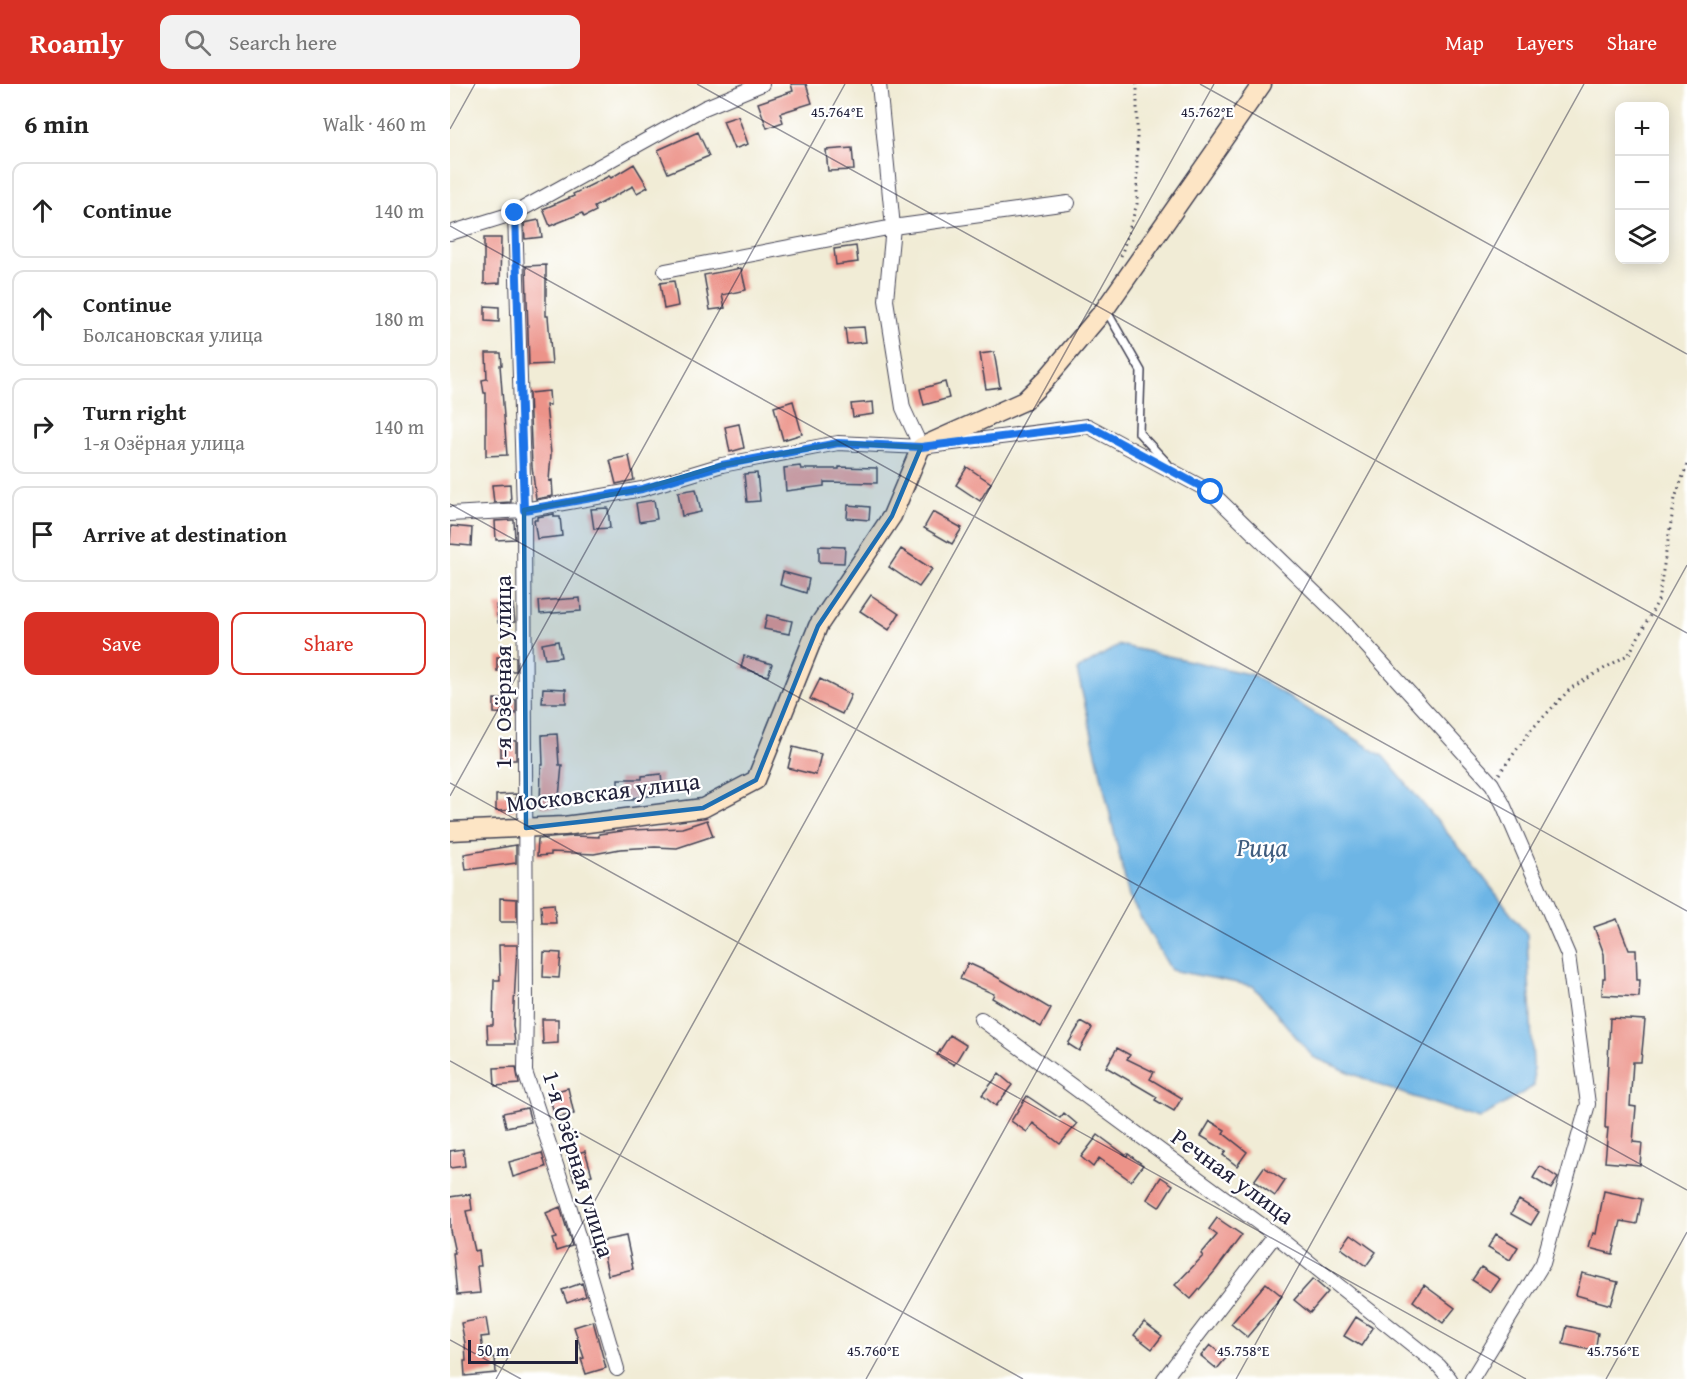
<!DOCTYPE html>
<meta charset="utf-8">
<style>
body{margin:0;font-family:"Gentium Book Plus",serif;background:#f2f2f2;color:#222}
.controls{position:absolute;right:18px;top:18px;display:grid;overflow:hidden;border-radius:12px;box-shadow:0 3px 15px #0003}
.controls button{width:54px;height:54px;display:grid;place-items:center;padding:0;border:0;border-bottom:2px solid #e0e0e0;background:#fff;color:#222;font:30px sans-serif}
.scale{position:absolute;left:18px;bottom:15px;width:110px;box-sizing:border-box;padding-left:6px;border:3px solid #22223b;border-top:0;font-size:16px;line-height:21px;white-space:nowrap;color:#22223b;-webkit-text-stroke:4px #fff;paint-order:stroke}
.stop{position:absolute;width:18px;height:18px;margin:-14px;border:4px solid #1a73e8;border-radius:50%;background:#fff}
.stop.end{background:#1a73e8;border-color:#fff;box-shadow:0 2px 6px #0008}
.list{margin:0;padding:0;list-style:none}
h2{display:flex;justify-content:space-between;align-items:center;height:78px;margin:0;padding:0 24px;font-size:26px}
h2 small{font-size:20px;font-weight:400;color:#767676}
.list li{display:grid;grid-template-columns:39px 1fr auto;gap:18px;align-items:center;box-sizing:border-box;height:96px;margin:0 12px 12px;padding:0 12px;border:2px solid #e0e0e0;border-radius:12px}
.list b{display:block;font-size:22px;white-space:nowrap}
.list p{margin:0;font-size:20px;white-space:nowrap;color:#767676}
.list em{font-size:20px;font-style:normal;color:#767676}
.actions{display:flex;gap:12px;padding:18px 24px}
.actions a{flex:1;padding:14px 0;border:2px solid #d93025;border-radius:12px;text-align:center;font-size:21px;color:#d93025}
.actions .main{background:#d93025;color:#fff}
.icon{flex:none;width:33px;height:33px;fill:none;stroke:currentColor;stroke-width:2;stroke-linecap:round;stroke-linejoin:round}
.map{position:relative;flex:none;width:1237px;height:1295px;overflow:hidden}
header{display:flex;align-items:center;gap:36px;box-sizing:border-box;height:84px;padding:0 30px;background:#d93025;color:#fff}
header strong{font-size:28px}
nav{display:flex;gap:33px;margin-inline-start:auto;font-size:21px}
.search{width:420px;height:54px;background:#f2f2f2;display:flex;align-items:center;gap:15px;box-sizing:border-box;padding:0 21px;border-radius:12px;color:#767676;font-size:22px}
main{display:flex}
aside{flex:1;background:#fff}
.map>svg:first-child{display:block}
.water{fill:#6db5e5;stroke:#486c90;stroke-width:1.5}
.building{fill:#ec9389}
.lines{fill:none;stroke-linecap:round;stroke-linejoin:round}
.lane-casing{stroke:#414052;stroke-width:10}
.street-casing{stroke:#414052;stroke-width:16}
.secondary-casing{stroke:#414052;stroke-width:21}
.path{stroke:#414052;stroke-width:3;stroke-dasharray:1.5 4.5;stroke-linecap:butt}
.lane{stroke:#fff;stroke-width:7}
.street{stroke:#fff;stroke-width:14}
.secondary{stroke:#fde5c5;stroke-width:18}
.route{stroke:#1a73e8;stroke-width:8}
.marked{fill:#1f6fb2;fill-opacity:0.2;stroke:#1f6fb2;stroke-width:4.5;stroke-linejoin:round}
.ticks{fill:none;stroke:#22223b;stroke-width:1.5;stroke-opacity:0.45}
.labels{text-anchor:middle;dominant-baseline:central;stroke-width:4.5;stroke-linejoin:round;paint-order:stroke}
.street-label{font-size:24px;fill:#22223b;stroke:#fff}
.water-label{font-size:26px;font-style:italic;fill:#405d7f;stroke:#fff}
.ticks-label{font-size:15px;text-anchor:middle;fill:#22223b;stroke:#fff;stroke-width:4.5;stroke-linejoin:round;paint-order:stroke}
</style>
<header>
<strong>Roamly</strong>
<div class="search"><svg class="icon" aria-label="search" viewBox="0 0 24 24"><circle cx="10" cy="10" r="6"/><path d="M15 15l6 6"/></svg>Search here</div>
<nav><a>Map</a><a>Layers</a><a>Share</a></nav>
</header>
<main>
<aside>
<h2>6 min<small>Walk · 460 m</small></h2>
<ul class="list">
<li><svg class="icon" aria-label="ahead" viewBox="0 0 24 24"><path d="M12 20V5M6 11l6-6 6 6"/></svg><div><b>Continue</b></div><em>140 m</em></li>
<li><svg class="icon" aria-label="ahead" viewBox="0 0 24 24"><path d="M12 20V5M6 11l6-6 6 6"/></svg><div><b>Continue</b><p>Болсановская улица</p></div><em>180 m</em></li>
<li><svg class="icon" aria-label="right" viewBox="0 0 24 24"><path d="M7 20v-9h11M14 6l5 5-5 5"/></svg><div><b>Turn right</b><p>1-я Озёрная улица</p></div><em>140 m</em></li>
<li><svg class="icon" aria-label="arrive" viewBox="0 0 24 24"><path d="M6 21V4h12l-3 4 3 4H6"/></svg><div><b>Arrive at destination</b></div></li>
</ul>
<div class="actions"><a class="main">Save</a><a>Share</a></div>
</aside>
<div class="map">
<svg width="1237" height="1295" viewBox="0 0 1237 1295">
<rect width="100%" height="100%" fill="#fff"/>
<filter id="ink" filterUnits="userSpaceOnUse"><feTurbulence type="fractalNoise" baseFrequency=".0167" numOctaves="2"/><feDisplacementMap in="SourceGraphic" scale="12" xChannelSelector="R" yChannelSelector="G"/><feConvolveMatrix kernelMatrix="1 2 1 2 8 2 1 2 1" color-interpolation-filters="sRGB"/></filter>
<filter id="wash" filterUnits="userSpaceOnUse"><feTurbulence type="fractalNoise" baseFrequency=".008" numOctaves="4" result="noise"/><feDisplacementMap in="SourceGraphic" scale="24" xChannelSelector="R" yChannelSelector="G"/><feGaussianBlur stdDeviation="1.35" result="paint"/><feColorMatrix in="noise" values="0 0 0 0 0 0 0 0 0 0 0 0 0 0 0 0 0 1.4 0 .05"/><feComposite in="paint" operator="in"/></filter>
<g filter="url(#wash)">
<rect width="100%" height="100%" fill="#f1ecd6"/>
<path class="water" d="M669,561L803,591L933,672L1023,780L1077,850L1084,1002L1029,1035L937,1004L863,973L803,902L721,886L679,813L627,586Z"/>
<g id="blocks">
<path class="building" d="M341,0H356L362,19L330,29L333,38L317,44L308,19L343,7Z
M288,32L298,60L284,65L273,37Z
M248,48L259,72L218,89L208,66Z
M402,64L404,86L378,87L376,66Z
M184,80L198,103L187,109L183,102L144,123L146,127L134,133L132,129L100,142L93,125L124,112L123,110L159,92L161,94Z
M89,136L92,153L75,155L74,139Z
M34,154H51L50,199L34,200Z
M406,162L408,178L386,181L384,165Z
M96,181V232H98L102,280L79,281L76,182Z
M291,184L296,206L272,211L275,224L260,226L254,191Z
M224,197L228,222L214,225L210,199Z
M35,222L49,223V238L35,237Z
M414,243L416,258L397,260L395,244Z
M544,268L550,303L536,305L530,270Z
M36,269H51L52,281H50L57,371L36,372V309H34L32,296L37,295Z
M495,298L499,314L474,321L470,305Z
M99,307L100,321H96L101,370L99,397L102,396L103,412L86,415L82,382L79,309Z
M343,317L352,350L333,356L324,323Z
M423,318L424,330L403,333L401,320Z
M289,340L294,364L280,368L275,343Z
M179,372L184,396L166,400L160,376Z
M350,382L351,385H389V383L427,384V399L374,398V402L336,407L334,384Z
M517,383L541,399L530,417L506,401Z
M307,389L310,417L297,418L294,390Z
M60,400L61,418L44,419L42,401Z
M246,405L251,428L232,432L228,408Z
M204,416L207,435L189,438L186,419Z
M398,421L420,423L419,436L397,434Z
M158,424L160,444L144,445L141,425Z
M483,428L512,444L502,460L474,444Z
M104,430V433H110L112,452L87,455L84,436H87V433Z
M62,436H64L65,455L46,456L45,437Z
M1,442L22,444L21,462L0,460Z
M369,462L395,463L394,479L369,478Z
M451,465L482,485L469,503L439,483Z
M333,488L359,495L356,509L330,501Z
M421,511L449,530L439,546L410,527Z
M130,514L131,527L90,530L89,517Z
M63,520L65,538L48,539L46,521Z
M317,531L342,537L339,550L314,545Z
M108,557L111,573L95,575L92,560Z
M294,572L322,580L318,592L291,584Z
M47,573H66V587H47Z
M370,595L401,611L392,630L360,615Z
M93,604L116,605V619H92Z
M44,615L66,616V630L44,629Z
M107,650L109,681H112L108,724L90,723L91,681H93L92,651Z
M51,656L66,657V676H51Z
M343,663L371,670L366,691L338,684Z
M211,690L213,710L183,714V716H168V695H192V692Z
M66,710V726L46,727V711Z
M257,736L263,752L227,764L205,763L170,765L144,770L101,768V771L87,772L88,755L125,752L149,753V750L180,746L232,744Z
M66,761V779L16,786L14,770Z
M50,814L67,815V838H50Z
M104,820L106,839H92L91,821Z
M1167,835L1179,866H1186L1187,896H1190L1189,913L1152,911L1153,894H1155L1154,870L1144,843Z
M49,861H67L63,941L65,960H38L37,941H43L44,896H50Z
M94,868L111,869L109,894L93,893Z
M518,879L540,889L601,925L591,943L542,914L544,910L510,895Z
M1160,934L1195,936L1191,978H1183L1180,1022L1186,1023L1183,1058L1192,1059L1190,1081L1155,1078L1158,1044H1155Z
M92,935H108V959L93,960Z
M631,938L642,944L629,967L618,960Z
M500,951L516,961L504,981L487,971Z
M667,964L680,971L677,975L704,988L700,995L732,1014L724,1027L705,1016L707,1013L656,983Z
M66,983L69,1000L45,1002L44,984Z
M549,990L562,1001L546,1022L532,1011Z
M118,1004L124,1030L105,1034L99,1009Z
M577,1012L610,1034L614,1029L627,1040L610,1060L583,1039L577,1048L561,1037Z
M77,1024L81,1038L56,1043L53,1029Z
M760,1037L775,1046L773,1049L797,1068L787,1082L773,1071L776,1067L751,1052Z
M648,1051L677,1072L678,1070L693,1081L681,1097L649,1074L643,1083L631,1073Z
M13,1065L15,1082L0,1084V1067Z
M135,1067L142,1091L124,1096L117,1072Z
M92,1069L96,1083L63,1093L59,1078Z
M1090,1082L1108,1094L1101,1105L1083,1094Z
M814,1083L835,1097L825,1112L804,1097Z
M711,1093L723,1101L709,1123L697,1115Z
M1154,1107L1192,1115L1187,1140L1171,1137L1163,1170L1139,1164L1143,1149L1146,1150Z
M20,1110L22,1126L16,1127L25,1167L29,1166L31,1182H27L30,1209L7,1211L3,1169H5L0,1146V1113Z
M1069,1116L1089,1128L1081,1141L1061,1130Z
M110,1123L122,1162L106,1167L102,1155L106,1154L96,1129Z
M767,1134L792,1151L765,1187L741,1215L725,1201L753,1172L751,1170L767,1151L759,1145Z
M901,1150L926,1168L916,1182L891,1164Z
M1046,1150L1068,1163L1060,1176L1038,1163Z
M176,1152L183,1185L158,1191L151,1157Z
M1031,1183L1050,1195L1041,1208L1022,1196Z
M1132,1189L1168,1198L1161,1221L1126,1211Z
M863,1195L878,1208L860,1229L844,1216Z
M132,1199L136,1212L117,1219L112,1206Z
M816,1199L832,1212L797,1253L781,1240Z
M974,1201L1005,1224L993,1239L963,1217Z
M906,1233L923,1244L911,1262L894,1252Z
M36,1234L39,1252L31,1253L34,1275L45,1273L46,1289L15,1292L14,1277H16L15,1259L11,1239Z
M143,1237L156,1284L136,1290L131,1275L134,1274L124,1243Z
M694,1238L712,1252L702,1265L684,1251Z
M1117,1242L1148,1249L1145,1267L1113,1260Z
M760,1261L776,1274L767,1285L751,1272Z"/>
</g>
</g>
<g filter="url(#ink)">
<use href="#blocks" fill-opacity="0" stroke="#414052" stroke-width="1.5"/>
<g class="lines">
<g class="lane-casing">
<path id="lane" d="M656,226L691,287L689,349L718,380"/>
</g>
<g class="street-casing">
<path id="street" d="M429,0L443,143L436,216L453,324L471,363
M65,129L74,426L76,919L75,988L116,1111L167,1285
M0,149L65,129L254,24L312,0
M215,187L443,143L618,119
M0,430L74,426L192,405L272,381L388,359L471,363L638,342L761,408L894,537L1042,700L1053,720L1118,871L1138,1020L1093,1179L1022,1295
M531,935L825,1151L989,1282L1000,1295
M714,1295L825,1151"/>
</g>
<g class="secondary-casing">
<path id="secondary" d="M0,747L114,742L253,724L306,696L368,542L442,432L471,363L574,317L597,294L655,225L812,0"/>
</g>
<path class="path" d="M671,172L687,120V0
M1049,690L1081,646L1121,604L1179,570L1208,517L1225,414L1237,381"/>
<use href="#lane" class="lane"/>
<use href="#street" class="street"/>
<use href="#secondary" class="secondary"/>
</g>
</g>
<g class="lines" filter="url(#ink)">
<path class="route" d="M65,129L74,426L192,405L272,381L388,359L471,363L639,342L761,408"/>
</g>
<path class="marked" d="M388,359L471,363L442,432L368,542L306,696L253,724L76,744L74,426L192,405L272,381Z"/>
<path class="ticks" d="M247,0L1237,549M750,0L1237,270M0,45L25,0M0,142L1237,827M0,420L1237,1106M0,699L1076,1295M0,712L395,0M0,977L573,1295M0,1256L71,1295M46,1295L764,0M416,1295L1134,0M786,1295L1237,481M1156,1295L1237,1148"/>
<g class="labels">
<g class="street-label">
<text transform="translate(52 588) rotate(-90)">1-я Озёрная улица</text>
<text transform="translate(153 708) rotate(-7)">Московская улица</text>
<text transform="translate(129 1080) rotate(73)">1-я Озёрная улица</text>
<text transform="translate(783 1092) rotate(36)">Речная улица</text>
</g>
<g class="water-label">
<text x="812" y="762">Рица</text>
</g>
</g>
<g class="ticks-label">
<text x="387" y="33">45.764°E</text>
<text x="757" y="33">45.762°E</text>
<text x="423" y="1272">45.760°E</text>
<text x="793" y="1272">45.758°E</text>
<text x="1163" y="1272">45.756°E</text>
</g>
</svg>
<div class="controls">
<button>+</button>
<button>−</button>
<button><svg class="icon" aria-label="layers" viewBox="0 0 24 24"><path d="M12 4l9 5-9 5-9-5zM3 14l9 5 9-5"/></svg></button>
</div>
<div class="scale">50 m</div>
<div class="stop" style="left:761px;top:408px"></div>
<div class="stop end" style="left:65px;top:129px"></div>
</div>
</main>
